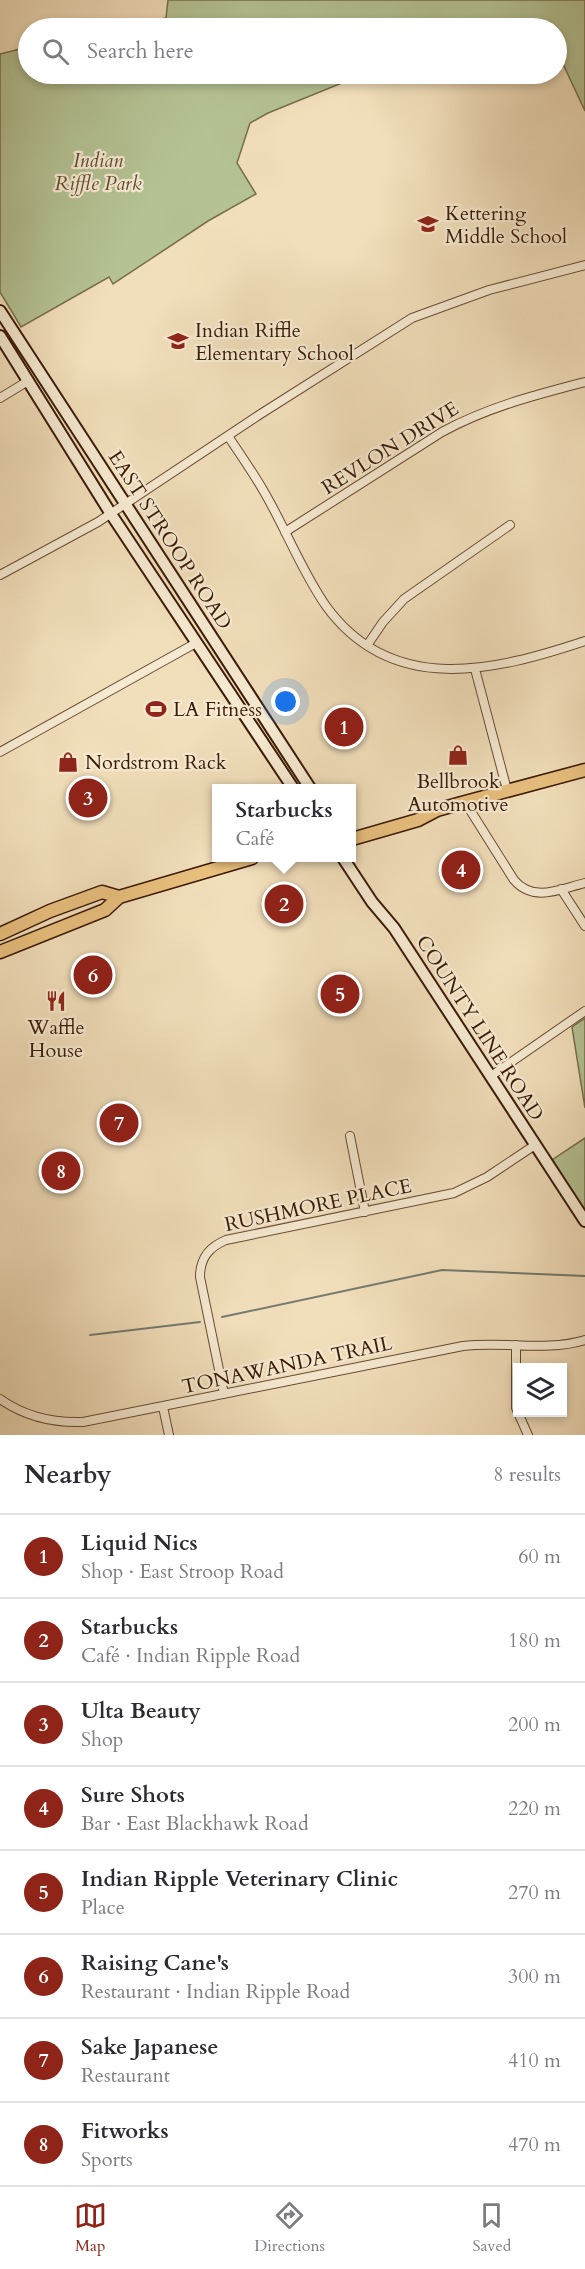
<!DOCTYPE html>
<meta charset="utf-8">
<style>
body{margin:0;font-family:Cardo,serif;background:#f2f2f3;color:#2b2b33}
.controls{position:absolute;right:18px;bottom:18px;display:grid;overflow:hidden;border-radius:0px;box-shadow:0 3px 9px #0003}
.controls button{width:54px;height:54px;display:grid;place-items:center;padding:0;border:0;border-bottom:2px solid #e1e1e2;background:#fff;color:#2b2b33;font:30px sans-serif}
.you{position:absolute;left:286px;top:702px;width:21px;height:21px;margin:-15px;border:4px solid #fff;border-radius:50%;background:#1a73e8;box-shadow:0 0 0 9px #1a73e833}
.badge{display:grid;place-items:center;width:39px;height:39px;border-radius:50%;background:#8f2418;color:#fff;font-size:20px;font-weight:700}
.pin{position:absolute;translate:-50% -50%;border:3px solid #fff;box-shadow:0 2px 6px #0006}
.popup{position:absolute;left:212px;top:784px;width:144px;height:78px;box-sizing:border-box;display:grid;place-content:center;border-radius:0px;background:#fff;filter:drop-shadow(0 2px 4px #0005);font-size:20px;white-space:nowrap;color:#7c7c81}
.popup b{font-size:22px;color:#2b2b33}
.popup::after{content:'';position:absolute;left:50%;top:100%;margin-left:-12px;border:12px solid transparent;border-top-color:#fff}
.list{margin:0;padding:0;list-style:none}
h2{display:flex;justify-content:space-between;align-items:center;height:78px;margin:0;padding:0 24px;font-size:26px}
h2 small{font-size:20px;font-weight:400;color:#7c7c81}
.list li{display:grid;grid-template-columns:39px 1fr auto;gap:18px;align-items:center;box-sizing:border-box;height:84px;padding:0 24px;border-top:2px solid #e1e1e2}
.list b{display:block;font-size:22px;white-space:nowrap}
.list p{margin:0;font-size:20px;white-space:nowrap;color:#7c7c81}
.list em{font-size:20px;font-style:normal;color:#7c7c81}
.icon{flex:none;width:33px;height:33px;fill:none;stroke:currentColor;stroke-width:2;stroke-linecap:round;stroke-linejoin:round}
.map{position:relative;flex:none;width:585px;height:1435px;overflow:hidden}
.search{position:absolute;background:#fff;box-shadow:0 3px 9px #0003;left:18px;right:18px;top:18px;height:66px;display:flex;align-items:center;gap:15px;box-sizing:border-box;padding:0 21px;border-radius:33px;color:#7c7c81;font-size:22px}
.sheet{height:750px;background:#fff}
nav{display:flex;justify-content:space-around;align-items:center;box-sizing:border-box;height:84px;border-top:2px solid #e1e1e2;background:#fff;font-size:16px;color:#7c7c81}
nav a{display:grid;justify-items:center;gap:3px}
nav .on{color:#8f2418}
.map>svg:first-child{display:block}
.park{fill:#b4c294;stroke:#786e4d;stroke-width:1.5}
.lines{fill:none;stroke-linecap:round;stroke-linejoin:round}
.stream{stroke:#757b6f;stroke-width:2}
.minor-casing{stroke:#684b33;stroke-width:10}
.secondary-casing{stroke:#3b1a06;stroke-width:14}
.primary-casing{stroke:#3b1a06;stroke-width:15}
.minor{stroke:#f6ead2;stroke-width:8}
.secondary{stroke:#f6ead2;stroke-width:10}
.primary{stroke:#e8bf7d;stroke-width:12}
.labels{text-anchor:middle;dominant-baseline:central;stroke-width:4.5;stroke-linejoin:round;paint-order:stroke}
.park-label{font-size:20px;font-style:italic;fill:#5f4c31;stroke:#f6ead2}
.poi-label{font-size:20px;fill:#3b1a06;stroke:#f6ead2;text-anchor:start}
.street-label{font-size:20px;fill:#3b1a06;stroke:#f6ead2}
</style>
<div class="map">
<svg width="585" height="1435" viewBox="0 0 585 1435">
<rect width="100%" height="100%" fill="#f1deba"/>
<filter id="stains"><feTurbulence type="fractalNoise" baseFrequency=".00333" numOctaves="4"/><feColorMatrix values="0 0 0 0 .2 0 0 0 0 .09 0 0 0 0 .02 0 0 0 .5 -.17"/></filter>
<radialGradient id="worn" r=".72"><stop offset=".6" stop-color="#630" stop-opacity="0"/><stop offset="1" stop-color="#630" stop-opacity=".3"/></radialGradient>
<path class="park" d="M168,0H585V111L557,51L556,28H117L166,18Z
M28,47V74H364L268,113L250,123L237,163L256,194L208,221L113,284L109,277L21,327L0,292V54Z
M585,1018V1108L572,1027Z
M585,1138V1210L552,1160Z"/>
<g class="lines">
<path class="stream" d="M222,1317L442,1270L585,1276
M90,1335L200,1322"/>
<g class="minor-casing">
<path id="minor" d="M0,398L28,381
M228,436C240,454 252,471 263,490C285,527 301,570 326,606C392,697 495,671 585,641
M285,532L442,432C488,407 535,395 585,382
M0,575L98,522L259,415L412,318L489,290L585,265
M368,644L383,622L404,599L510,525
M475,669L507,790
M0,752L196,643
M465,802L514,880C534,903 560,889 585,883
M561,889L585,926
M491,1076L585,1011
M350,1136L365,1212
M516,1345V1408L528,1435
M224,1394L200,1277C200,1258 209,1247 226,1240L454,1193L487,1177L535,1145
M0,1399C24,1416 54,1423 83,1422L463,1346C503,1341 546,1352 585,1340
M163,1407L169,1435"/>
</g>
<g class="secondary-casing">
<path id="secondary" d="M0,311L310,788
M0,336L111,514L293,788
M343,858L372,902L394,928L585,1221"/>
</g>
<g class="primary-casing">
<path id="primary" d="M352,839L418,820L437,810L458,804L585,770
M0,934L50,911L102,892L119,897
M0,952L105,910L119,897L252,858"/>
</g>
<use href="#minor" class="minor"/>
<use href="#secondary" class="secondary"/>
<use href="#primary" class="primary"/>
</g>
<defs>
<g id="school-bare" transform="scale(1.62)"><path d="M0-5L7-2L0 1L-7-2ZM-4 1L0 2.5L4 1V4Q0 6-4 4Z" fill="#8f2418" stroke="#f6ead2" stroke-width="2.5" paint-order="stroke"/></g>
<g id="stadium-bare" transform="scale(1.62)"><path d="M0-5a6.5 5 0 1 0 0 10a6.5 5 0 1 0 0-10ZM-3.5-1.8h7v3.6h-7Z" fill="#8f2418" stroke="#f6ead2" stroke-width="2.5" paint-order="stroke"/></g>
<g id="shop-bare" transform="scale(1.62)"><path d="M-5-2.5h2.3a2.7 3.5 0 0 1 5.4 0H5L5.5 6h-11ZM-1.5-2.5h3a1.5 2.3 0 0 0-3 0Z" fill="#8f2418" stroke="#f6ead2" stroke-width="2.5" paint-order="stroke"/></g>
<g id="restaurant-bare" transform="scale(1.62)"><path d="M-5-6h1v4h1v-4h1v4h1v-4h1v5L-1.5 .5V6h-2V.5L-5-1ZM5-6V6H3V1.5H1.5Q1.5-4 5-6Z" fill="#8f2418" stroke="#f6ead2" stroke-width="2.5" paint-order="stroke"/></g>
</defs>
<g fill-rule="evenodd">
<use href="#school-bare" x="428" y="224"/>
<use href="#school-bare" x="178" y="341"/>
<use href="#stadium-bare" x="156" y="709"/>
<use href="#shop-bare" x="458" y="755"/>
<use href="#shop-bare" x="68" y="762"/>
<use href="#restaurant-bare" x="56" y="1001"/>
</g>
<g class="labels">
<g class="park-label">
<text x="98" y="160">Indian<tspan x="98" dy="23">Riffle Park</tspan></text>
</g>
<g class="poi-label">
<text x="445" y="213">Kettering<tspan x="445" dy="23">Middle School</tspan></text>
<text x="195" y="330">Indian Riffle<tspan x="195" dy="23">Elementary School</tspan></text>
<text x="173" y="709">LA Fitness</text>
<text x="85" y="762">Nordstrom Rack</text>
<text x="458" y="781" text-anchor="middle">Bellbrook<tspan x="458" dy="23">Automotive</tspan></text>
<text x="56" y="1027" text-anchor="middle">Waffle<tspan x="56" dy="23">House</tspan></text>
</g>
<g class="street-label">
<text transform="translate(390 448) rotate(-32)">REVLON DRIVE</text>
<text transform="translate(170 540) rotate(57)">EAST STROOP ROAD</text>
<text transform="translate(480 1028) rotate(57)">COUNTY LINE ROAD</text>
<text transform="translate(318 1205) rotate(-12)">RUSHMORE PLACE</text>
<text transform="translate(287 1365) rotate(-12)">TONAWANDA TRAIL</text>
</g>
</g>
<rect width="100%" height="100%" filter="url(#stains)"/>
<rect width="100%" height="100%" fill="url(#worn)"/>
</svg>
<div class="controls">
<button><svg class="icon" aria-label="layers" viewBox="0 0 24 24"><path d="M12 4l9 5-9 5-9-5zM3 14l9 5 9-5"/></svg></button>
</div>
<div class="you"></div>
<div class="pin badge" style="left:344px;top:727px">1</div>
<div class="pin badge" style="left:284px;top:904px">2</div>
<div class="popup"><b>Starbucks</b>Café</div>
<div class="pin badge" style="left:88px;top:798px">3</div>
<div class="pin badge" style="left:461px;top:870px">4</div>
<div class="pin badge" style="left:340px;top:994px">5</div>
<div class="pin badge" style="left:93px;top:975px">6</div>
<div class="pin badge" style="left:119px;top:1123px">7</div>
<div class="pin badge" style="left:61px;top:1171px">8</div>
<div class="search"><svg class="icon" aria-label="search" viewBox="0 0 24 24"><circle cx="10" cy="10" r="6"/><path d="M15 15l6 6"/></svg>Search here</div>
</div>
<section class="sheet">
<h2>Nearby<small>8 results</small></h2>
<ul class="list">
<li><span class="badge">1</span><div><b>Liquid Nics</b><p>Shop · East Stroop Road</p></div><em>60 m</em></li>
<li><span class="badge">2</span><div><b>Starbucks</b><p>Café · Indian Ripple Road</p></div><em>180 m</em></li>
<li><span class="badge">3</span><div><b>Ulta Beauty</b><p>Shop</p></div><em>200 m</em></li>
<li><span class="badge">4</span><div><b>Sure Shots</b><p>Bar · East Blackhawk Road</p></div><em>220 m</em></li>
<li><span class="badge">5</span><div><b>Indian Ripple Veterinary Clinic</b><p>Place</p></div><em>270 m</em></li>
<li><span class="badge">6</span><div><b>Raising Cane's</b><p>Restaurant · Indian Ripple Road</p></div><em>300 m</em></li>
<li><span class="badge">7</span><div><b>Sake Japanese</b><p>Restaurant</p></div><em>410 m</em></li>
<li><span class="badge">8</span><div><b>Fitworks</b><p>Sports</p></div><em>470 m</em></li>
</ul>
</section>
<nav>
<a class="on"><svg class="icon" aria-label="map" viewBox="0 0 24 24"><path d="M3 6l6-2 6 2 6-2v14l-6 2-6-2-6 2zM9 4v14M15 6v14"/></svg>Map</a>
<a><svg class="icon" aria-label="directions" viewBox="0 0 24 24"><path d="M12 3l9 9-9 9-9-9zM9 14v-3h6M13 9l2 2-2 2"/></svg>Directions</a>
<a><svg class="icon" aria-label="saved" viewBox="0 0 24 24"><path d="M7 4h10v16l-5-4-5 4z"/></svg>Saved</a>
</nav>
